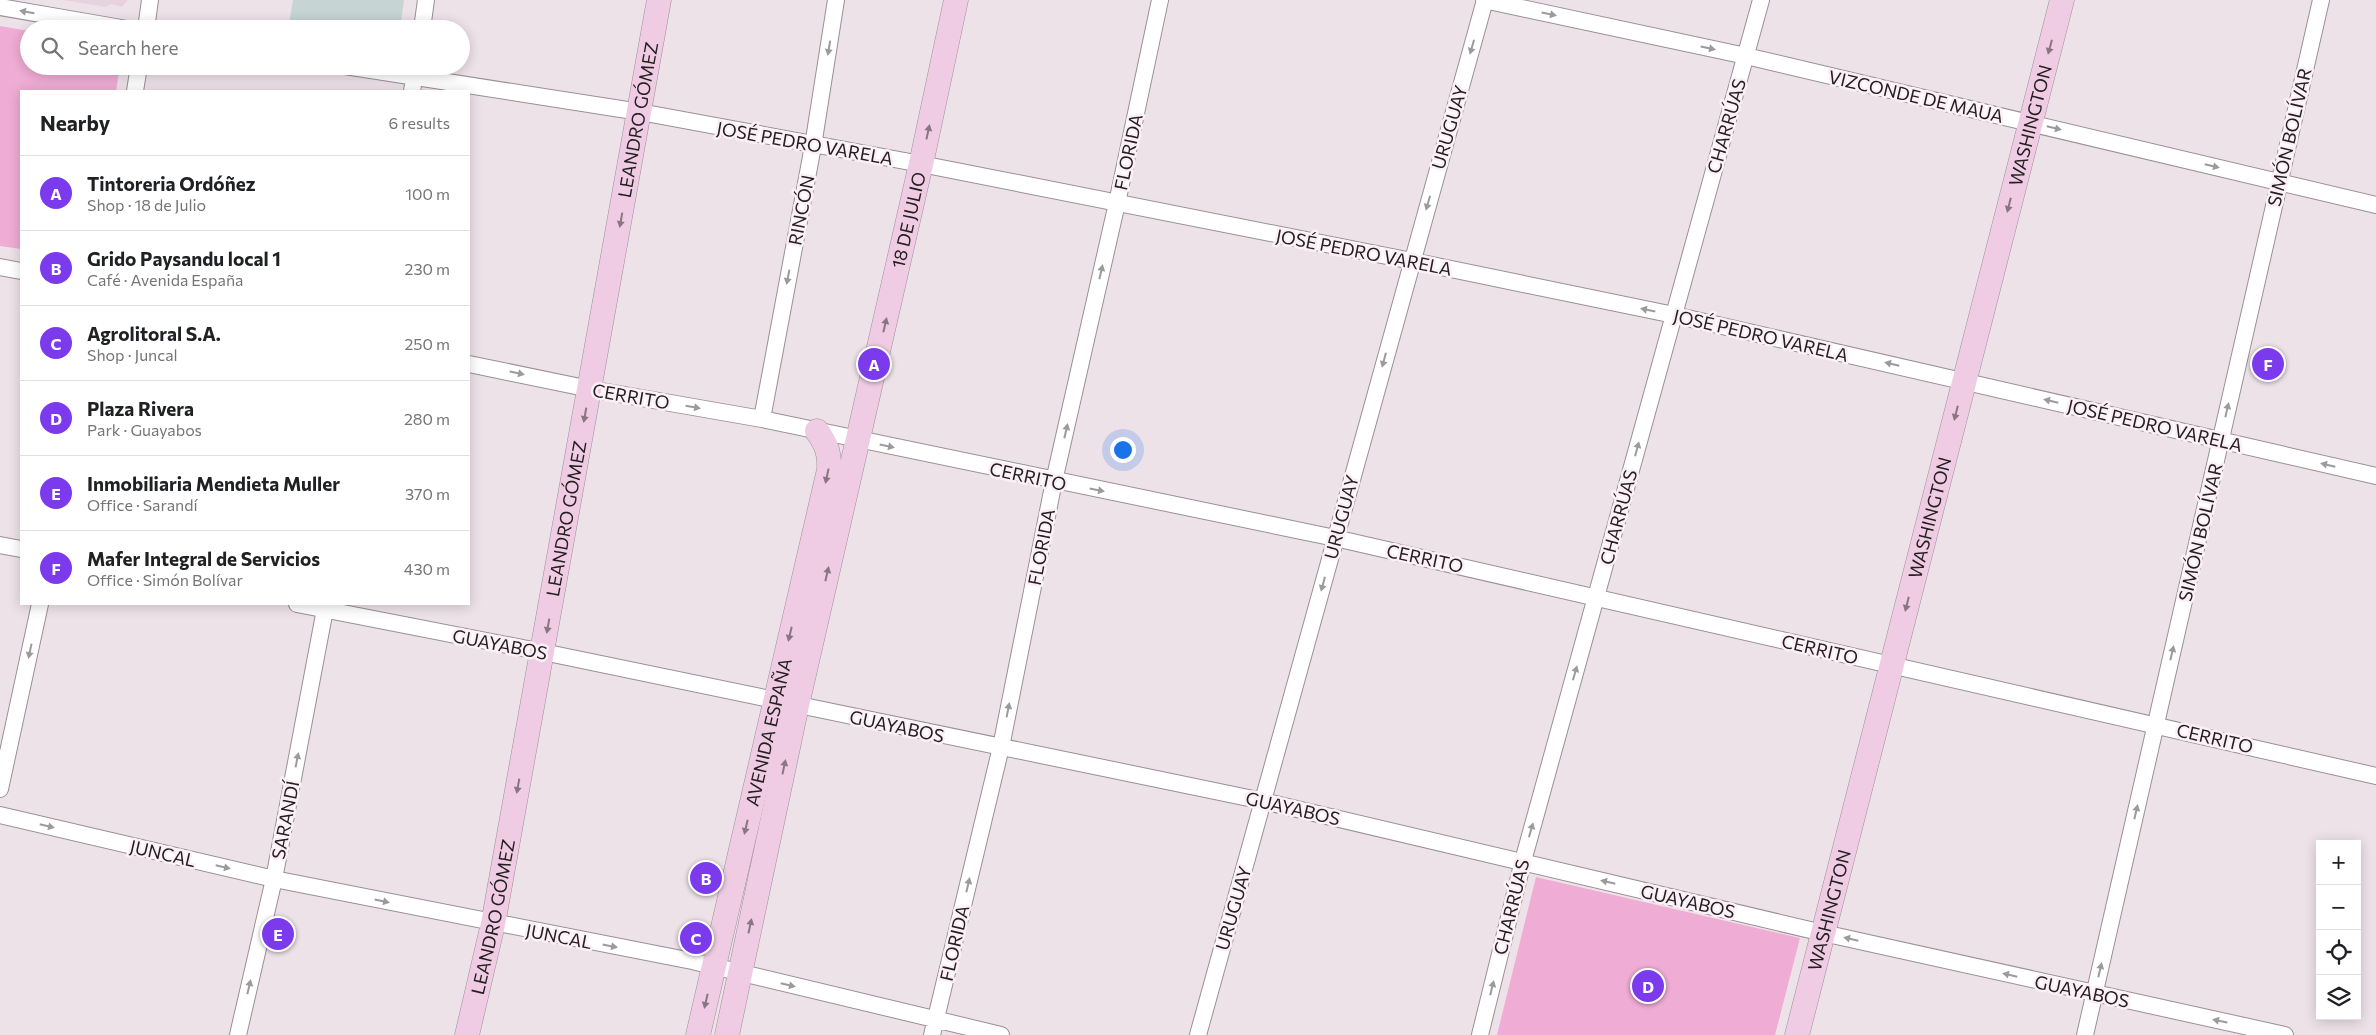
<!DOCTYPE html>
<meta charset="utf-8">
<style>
body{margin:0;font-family:Commissioner,sans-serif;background:#f2f2f2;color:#202124}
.controls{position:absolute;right:15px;bottom:15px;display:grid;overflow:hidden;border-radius:0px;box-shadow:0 2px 12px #0003}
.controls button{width:45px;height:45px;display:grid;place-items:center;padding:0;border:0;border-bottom:1px solid #e0e0e0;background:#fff;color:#202124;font:25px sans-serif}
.you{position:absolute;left:1122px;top:449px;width:18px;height:18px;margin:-12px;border:4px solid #fff;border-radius:50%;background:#1a73e8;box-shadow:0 0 0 8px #1a73e833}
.badge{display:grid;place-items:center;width:32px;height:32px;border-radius:50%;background:#7c3aed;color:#fff;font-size:16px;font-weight:700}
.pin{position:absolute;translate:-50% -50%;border:2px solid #fff;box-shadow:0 1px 5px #0006}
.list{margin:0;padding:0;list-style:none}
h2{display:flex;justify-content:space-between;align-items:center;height:65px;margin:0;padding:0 20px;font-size:21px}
h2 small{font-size:16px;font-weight:400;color:#757577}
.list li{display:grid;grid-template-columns:32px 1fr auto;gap:15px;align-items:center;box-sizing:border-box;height:75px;padding:0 20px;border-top:1px solid #e0e0e0}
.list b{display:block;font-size:19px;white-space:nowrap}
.list p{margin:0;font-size:16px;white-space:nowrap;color:#757577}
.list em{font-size:16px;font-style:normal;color:#757577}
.icon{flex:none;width:28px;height:28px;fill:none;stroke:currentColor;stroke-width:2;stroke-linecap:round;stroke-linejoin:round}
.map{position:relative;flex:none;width:2376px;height:1035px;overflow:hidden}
.search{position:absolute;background:#fff;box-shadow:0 2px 12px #0003;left:20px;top:20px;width:450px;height:55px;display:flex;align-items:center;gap:12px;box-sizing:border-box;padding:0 18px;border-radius:28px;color:#757577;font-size:19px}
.panel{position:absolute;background:#fff;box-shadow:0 2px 12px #0003;left:20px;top:90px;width:450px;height:515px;border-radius:0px}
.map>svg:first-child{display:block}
.built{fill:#e7d3de}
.green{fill:#efacd4}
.building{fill:#c6d5d4}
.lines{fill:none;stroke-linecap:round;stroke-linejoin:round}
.street-casing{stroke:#9b8f96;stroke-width:18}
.secondary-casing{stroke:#9b8f96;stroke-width:25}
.street{stroke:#fff;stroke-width:16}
.secondary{stroke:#efcce3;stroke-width:24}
.oneway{fill:#9c9b9c}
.oneway2{fill:#8a7682}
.labels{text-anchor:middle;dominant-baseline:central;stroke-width:5;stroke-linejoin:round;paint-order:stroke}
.street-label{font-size:18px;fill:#242022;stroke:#fceff6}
</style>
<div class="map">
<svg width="2376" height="1035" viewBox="0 0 2376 1035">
<rect width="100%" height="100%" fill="#eee2e9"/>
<path class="built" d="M63,0H128L122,7L111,4L106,7Z"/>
<path class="green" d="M0,26L29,31V66H120L116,91H21V249L0,246Z
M1536,877L1800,938L1775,1035H1497Z"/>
<path class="building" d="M293,0H404L400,29H288Z"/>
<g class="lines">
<g class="street-casing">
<path id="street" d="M1484,0L1746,56L2376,205
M0,7L127,29
M146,29L150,0
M422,29L426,0
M345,66L640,112L921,164L1412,261L1674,315L2376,476
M135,91L139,66
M412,91L416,66
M0,267L21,271
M469,364L590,389L762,419L1335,538L2376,776
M762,419L813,146L836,0
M0,545L21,549
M297,604L543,652L1263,801L1823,933L2285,1035
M0,789L40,604
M0,815L274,879L692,961L1001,1035
M238,1035L274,879L326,604
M932,1035L1001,747L1054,481L1117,203L1160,0
M1198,1035L1485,0
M1480,1035L1523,861L1761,0
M2085,1035L2321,0"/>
</g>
<g class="secondary-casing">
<g id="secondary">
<path id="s1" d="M467,1035L493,924L659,0"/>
<path id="s2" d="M698,1035L829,470C830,454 827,445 817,431"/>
<path id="s3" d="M727,1035L797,705L921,164L956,0"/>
<path id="s4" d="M1797,1035L2062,0"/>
</g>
</g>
<use href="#street" class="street"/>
<use href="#secondary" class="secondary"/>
</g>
<defs><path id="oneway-solid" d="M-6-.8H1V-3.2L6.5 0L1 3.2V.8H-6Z" transform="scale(1.25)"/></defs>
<g class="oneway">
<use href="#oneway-solid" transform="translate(27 12) rotate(-170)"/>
<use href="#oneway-solid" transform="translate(1549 14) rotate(12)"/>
<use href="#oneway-solid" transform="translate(1472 47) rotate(106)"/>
<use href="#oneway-solid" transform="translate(829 48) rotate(99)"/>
<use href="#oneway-solid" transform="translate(1708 48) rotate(12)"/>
<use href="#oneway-solid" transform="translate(2054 128) rotate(13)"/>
<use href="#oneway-solid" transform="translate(2212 166) rotate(13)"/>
<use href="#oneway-solid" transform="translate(1428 203) rotate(106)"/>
<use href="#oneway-solid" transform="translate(1101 272) rotate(-77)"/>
<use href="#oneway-solid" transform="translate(788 277) rotate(101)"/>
<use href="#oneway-solid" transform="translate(1648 310) rotate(-168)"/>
<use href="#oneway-solid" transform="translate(1384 360) rotate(105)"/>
<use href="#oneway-solid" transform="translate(1892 364) rotate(-167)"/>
<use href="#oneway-solid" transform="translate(517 373) rotate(12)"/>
<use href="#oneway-solid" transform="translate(2051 401) rotate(-167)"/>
<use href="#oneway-solid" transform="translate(693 407) rotate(10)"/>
<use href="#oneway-solid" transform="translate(2227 410) rotate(-77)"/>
<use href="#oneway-solid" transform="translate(1066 431) rotate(-77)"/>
<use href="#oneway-solid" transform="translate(887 446) rotate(12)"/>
<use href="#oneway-solid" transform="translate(1637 449) rotate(-75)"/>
<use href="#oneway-solid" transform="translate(2328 465) rotate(-167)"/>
<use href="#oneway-solid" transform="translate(1097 490) rotate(11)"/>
<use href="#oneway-solid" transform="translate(1323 584) rotate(105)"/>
<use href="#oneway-solid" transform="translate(30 651) rotate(102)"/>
<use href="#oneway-solid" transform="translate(2172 653) rotate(-77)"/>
<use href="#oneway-solid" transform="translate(1575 673) rotate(-74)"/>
<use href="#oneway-solid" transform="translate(1008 710) rotate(-79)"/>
<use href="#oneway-solid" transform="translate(297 760) rotate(-79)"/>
<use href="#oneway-solid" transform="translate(2136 812) rotate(-77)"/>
<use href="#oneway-solid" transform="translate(47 826) rotate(13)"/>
<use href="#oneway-solid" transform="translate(1531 830) rotate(-74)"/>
<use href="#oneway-solid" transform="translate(223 867) rotate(13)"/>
<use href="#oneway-solid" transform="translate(1608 882) rotate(-167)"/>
<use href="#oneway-solid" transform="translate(968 885) rotate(-77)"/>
<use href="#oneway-solid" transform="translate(382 901) rotate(12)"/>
<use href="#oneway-solid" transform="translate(1851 939) rotate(-167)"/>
<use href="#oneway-solid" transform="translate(610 946) rotate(11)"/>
<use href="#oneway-solid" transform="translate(2100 970) rotate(-77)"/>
<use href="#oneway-solid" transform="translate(2010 975) rotate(-167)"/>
<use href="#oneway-solid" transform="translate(788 985) rotate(13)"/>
<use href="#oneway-solid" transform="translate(249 987) rotate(-77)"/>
<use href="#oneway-solid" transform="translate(1492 988) rotate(-76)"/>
<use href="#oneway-solid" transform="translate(2220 1021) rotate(-168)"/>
</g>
<g class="oneway2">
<use href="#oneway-solid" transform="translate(2050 47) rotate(105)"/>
<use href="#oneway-solid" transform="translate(928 132) rotate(-78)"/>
<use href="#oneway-solid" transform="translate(2009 205) rotate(104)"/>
<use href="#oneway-solid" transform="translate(621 220) rotate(100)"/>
<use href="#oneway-solid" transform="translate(885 325) rotate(-77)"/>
<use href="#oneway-solid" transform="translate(1956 413) rotate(104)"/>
<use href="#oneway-solid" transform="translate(585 415) rotate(100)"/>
<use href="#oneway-solid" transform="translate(827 476) rotate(102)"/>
<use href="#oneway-solid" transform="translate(827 574) rotate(-77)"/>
<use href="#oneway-solid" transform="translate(1907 604) rotate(104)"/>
<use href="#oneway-solid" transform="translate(548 626) rotate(100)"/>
<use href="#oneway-solid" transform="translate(790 634) rotate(103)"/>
<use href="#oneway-solid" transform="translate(784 767) rotate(-78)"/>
<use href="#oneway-solid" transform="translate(518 786) rotate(100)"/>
<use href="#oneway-solid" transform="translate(746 827) rotate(103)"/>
<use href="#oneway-solid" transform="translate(750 926) rotate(-78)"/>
<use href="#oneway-solid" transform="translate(706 1001) rotate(103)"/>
</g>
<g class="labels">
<g class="street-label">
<text transform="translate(1916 96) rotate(13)">VIZCONDE DE MAUA</text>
<text stroke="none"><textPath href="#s1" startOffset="931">LEANDRO GÓMEZ</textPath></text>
<text stroke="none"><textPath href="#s4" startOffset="939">WASHINGTON</textPath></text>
<text transform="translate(1726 126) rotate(-74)">CHARRÚAS</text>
<text transform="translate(1449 127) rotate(-74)">URUGUAY</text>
<text transform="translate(2289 137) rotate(-77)">SIMÓN BOLÍVAR</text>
<text transform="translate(805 143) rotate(10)">JOSÉ PEDRO VARELA</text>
<text transform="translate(1128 152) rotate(-78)">FLORIDA</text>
<text transform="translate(801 210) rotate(-79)">RINCÓN</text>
<text stroke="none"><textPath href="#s3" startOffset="835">18 DE JULIO</textPath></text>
<text transform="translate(1364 252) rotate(11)">JOSÉ PEDRO VARELA</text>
<text transform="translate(1761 335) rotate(13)">JOSÉ PEDRO VARELA</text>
<text transform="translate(631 396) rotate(10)">CERRITO</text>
<text transform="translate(2155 425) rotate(13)">JOSÉ PEDRO VARELA</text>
<text transform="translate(1028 476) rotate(12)">CERRITO</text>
<text transform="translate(1341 517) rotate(-75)">URUGUAY</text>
<text transform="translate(1618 517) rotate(-75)">CHARRÚAS</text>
<text stroke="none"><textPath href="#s4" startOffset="534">WASHINGTON</textPath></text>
<text stroke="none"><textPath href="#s1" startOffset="526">LEANDRO GÓMEZ</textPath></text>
<text transform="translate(2200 532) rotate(-77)">SIMÓN BOLÍVAR</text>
<text transform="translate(1041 547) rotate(-79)">FLORIDA</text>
<text transform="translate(1425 558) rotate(12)">CERRITO</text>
<text transform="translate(500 644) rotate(11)">GUAYABOS</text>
<text transform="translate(1820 649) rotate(13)">CERRITO</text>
<text transform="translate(897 726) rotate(12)">GUAYABOS</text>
<text stroke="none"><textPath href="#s2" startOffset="311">AVENIDA ESPAÑA</textPath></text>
<text transform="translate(2215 738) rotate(13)">CERRITO</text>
<text transform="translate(1293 808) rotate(13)">GUAYABOS</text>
<text transform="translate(285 820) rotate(-79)">SARANDÍ</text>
<text transform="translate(163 853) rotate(13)">JUNCAL</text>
<text transform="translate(1688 901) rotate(13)">GUAYABOS</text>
<text transform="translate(1511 907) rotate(-76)">CHARRÚAS</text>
<text transform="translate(1233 908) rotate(-74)">URUGUAY</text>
<text stroke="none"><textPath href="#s4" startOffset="129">WASHINGTON</textPath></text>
<text stroke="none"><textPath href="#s1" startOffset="121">LEANDRO GÓMEZ</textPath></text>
<text transform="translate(559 936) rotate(11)">JUNCAL</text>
<text transform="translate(954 943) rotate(-77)">FLORIDA</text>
<text transform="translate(2082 991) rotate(12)">GUAYABOS</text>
</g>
</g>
</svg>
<div class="controls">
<button>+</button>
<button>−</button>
<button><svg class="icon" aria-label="locate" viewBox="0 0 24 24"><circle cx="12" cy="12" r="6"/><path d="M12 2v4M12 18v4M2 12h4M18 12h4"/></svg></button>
<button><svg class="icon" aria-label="layers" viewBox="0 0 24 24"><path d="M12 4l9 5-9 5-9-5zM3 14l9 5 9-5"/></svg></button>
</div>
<div class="you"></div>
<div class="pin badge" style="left:874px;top:364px">A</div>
<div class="pin badge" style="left:706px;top:878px">B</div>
<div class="pin badge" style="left:696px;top:938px">C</div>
<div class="pin badge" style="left:1648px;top:986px">D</div>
<div class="pin badge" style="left:278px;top:934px">E</div>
<div class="pin badge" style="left:2268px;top:364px">F</div>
<div class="search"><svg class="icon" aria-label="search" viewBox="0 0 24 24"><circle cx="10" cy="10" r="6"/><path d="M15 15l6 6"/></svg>Search here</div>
<section class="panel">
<h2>Nearby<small>6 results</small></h2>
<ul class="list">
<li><span class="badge">A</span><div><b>Tintoreria Ordóñez</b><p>Shop · 18 de Julio</p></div><em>100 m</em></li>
<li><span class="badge">B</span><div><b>Grido Paysandu local 1</b><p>Café · Avenida España</p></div><em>230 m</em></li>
<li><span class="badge">C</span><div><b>Agrolitoral S.A.</b><p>Shop · Juncal</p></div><em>250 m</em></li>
<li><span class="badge">D</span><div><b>Plaza Rivera</b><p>Park · Guayabos</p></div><em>280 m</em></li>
<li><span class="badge">E</span><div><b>Inmobiliaria Mendieta Muller</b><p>Office · Sarandí</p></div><em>370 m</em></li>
<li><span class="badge">F</span><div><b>Mafer Integral de Servicios</b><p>Office · Simón Bolívar</p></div><em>430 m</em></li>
</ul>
</section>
</div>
